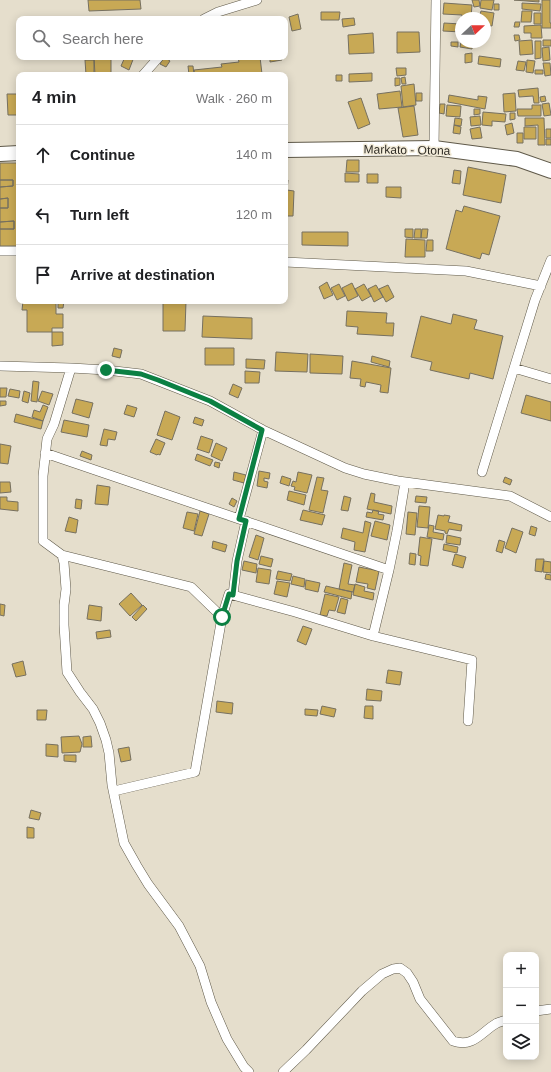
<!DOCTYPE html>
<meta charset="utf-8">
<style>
body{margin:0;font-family:Helvetica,sans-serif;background:#f2f2f2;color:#202124}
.controls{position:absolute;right:12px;bottom:12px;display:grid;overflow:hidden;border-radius:8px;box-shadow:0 2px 10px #0003}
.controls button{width:36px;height:36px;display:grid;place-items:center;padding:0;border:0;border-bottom:1px solid #e0e0e0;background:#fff;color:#202124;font:20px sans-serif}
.compass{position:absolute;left:455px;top:12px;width:36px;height:36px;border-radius:50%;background:#fff;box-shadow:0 2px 10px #0003;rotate:68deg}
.stop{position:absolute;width:12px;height:12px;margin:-9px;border:3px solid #0b8043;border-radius:50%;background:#fff}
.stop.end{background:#0b8043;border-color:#fff;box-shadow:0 1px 4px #0008}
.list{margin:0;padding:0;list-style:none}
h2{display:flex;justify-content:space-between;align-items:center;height:52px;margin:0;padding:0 16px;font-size:17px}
h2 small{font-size:13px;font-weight:400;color:#757577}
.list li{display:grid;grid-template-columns:26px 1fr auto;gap:12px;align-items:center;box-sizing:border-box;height:60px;padding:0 16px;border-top:1px solid #e0e0e0}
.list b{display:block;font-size:15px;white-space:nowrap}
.list em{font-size:13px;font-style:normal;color:#757577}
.icon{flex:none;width:22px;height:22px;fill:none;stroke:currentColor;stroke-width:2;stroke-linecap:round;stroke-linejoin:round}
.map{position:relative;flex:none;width:551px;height:1072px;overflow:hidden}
.search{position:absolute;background:#fff;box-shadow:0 2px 10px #0003;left:16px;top:16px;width:272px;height:44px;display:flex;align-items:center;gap:10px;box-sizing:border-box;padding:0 14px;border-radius:8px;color:#757577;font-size:15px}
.panel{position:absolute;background:#fff;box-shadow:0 2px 10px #0003;left:16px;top:72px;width:272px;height:232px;border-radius:8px}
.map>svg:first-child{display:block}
.building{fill:#c8a955;stroke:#767060}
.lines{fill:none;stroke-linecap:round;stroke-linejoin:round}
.minor-casing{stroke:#5f5949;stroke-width:10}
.primary-casing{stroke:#5f5949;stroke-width:16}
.minor{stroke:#fff;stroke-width:9}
.primary{stroke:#fff;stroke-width:14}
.route{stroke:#0b8043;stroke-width:5}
.labels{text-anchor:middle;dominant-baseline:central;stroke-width:3;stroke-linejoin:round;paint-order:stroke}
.street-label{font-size:12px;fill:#302d27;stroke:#f3ecd9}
</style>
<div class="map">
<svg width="551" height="1072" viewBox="0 0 551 1072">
<rect width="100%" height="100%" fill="#e5decc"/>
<path class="building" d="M88,0H140L141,9L89,11Z
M472,0H479L480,6L474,7Z
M481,0H494L492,10L480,8Z
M514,0H539V2Z
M542,0H550V23H551V28H542Z
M444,3L472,5L471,18H462V15L443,14Z
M522,3L541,4L540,11L522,9Z
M494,4H499V10H494Z
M481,11L494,13L492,26L485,25V18H479Z
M522,11H532L531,22H521Z
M321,12H340L339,20H321Z
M534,13H541V24H534Z
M298,14L301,29L292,31L289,17Z
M354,18L355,25L343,27L342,19Z
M515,22H520L519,27H514Z
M444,23L461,24V32L443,31Z
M541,25L542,38H531V33H524V26Z
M397,32H419L420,52L397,53Z
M373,33L374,53L349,54L348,35Z
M514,35H519L520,40L515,41Z
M532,40L533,54L520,55L519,41Z
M543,40H551V46H543Z
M535,41H541V58L535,59Z
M451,42H458V47L451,46Z
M461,42H473L472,49L460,47Z
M549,47L550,60L543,61L542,48Z
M472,53V62L465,63V54Z
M479,56L501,59L500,67L478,64Z
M94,57H111V75H95Z
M125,57H134L129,70L121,66Z
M164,57L170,61L166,67L160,64Z
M250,57H260L262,74L195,75L194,70L222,67L221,64L239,62L238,58Z
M270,57H282V60L270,62Z
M85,60H94V75H86Z
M527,60L535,61L533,73L526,72Z
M518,61L526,62L524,71L516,70Z
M543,63H550L551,75L545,76Z
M188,66H193L194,75H189Z
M396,68H406V75L397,76Z
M535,70H543V74H535Z
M372,73V81L349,82V74Z
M336,75H342V81H336Z
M405,77L406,84H402L401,78Z
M395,78H400V85L395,86Z
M414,84L416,105L403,107L401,86Z
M538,88L539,103H534L533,96L519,97L518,90Z
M400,91L402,107L379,109L377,94Z
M416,93H422V101H416Z
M515,93L516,111L504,112L503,94Z
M7,94H19V115H8Z
M449,95L478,100V96L487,97L485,109L448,102Z
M545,96L546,101L541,102L540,97Z
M361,98L370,124L358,129L348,102Z
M549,103L551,115L544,116L542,104Z
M440,104H445L444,114L439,113Z
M447,105L461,106L460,117L446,116Z
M532,105H541V116H518L517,109H532Z
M414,106L418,135L403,137L398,108Z
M474,109H480V114L474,115Z
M483,112L506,114L505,122L492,121V126L482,125Z
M510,113H515V119L510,120Z
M480,116L481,125L471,126L470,117Z
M455,118L462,119L461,126L454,125Z
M525,118H544L545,145H538V125L525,126Z
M512,123L514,133L507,135L505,125Z
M454,125L461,127L460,134L453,133Z
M480,127L482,138L472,139L470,129Z
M524,127H536V139H524Z
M546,129H551V138H546Z
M517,133H523V143H517Z
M546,139H551V145H546Z
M347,160H359V172H346Z
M0,163H19V246H0V229H14V221L0,222V208H8V198L0,199V187L13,186V180H0Z
M468,167L506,175L501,203L463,195Z
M454,170L461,171L460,184L452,183Z
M345,173L359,174V182H345Z
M367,174H378V183H367Z
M0,180H13V186L0,187Z
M285,180H288L287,190L294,191L293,216H287V228H285Z
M386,187H401V198L386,197Z
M8,198V208H0V199Z
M464,206L500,216L489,255L482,253L480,259L446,249L456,210L462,212Z
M14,221V229H0V222Z
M405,229H413V238L405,237Z
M415,229H421V238H414Z
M422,229H428L427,238H421Z
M302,232H348V246L302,245Z
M406,239L425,240V257H405Z
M427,240H433V251H426Z
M327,282L333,295L324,299L319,287Z
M352,283L358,296L348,301L342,288Z
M339,284L345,296L337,300L331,288Z
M364,284L371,296L362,301L355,289Z
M376,285L383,297L374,302L368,289Z
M388,285L394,297L386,302L379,289Z
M23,301H56V314H63V328H52V332H27V310H22Z
M58,301H64L63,308H58Z
M163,301H186L185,331H163Z
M347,311L387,313L386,323H394L393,336L357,334L358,327L346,326Z
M453,314L477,320L474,329L503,336L493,379L470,373L469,379L430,370L432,362L411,357L421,316L451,324Z
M203,316L252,318V339L202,337Z
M52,332H63V345L52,346Z
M114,348L122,350L120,358L112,356Z
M205,348H234V365H205Z
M276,352L308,354L307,372L275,371Z
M310,354L343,356L342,374L310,373Z
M372,356L390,361L389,367L371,362Z
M246,359L265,360L264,369L246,368Z
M352,361L391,368L388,393L380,392L381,385L366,382L365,387L360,386L361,379L350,378Z
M245,371L260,372L259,383H245Z
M33,381L39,382L37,402L31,401Z
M233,384L242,388L238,398L229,394Z
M0,388H7L6,397H0Z
M10,389L20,391L19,398L8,396Z
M24,391L30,393L28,403L22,401Z
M42,391L53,394L49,405L38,401Z
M526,395L551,402V421L521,413Z
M76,399L93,403L89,418L72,413Z
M0,401H6V405L0,406Z
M43,405L48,407L43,421L32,417L34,410L40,412Z
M127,405L137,408L134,417L124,414Z
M165,411L180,417L172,440L157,435Z
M16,414L43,421L41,429L14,422Z
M195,417L204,420L202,426L193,423Z
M64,420L89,425L87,437L61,432Z
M104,429L117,432L115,440L108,439L107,446L100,445Z
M201,436L213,440L209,453L197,449Z
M156,439L165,443L160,455L158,454L157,455L150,452Z
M216,443L227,448L222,461L211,456Z
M0,444L11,446L8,464L0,463Z
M82,451L92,455L91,460L80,456Z
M197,454L213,460L210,466L195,460Z
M215,462L220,463L219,468L214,466Z
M259,471L270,473L269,479L264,478V481L268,482L267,488L257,486Z
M234,472L246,475L244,483L233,480Z
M298,472L312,475L307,493L294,490L295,487L291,486L293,481L296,482Z
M282,476L291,479L289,486L280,483Z
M317,477L324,478L321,490L328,491L323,513L309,510Z
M505,477L512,480L510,485L503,482Z
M0,482H10L11,492L0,493Z
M97,485L110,487L108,505L95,504Z
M289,491L306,495L304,505L287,500Z
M371,493L375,494L374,502L392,506L391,514L367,509Z
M344,496L351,498L348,511L341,510Z
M416,496L427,497L426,503L415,502Z
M0,497H7V501L18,502V511L0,509Z
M232,498L237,501L234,507L229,504Z
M76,499L82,500L81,509L75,508Z
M419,506L430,507L428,528L417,527Z
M303,510L325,515L322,525L300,520Z
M373,510L379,511L378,514L384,515L383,520L366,517L367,512L372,513Z
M200,511L209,514L202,536L194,534Z
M187,512L198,514L194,531L183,528Z
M408,512L417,513L415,535L406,534Z
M438,515L444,516V515L450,516L448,522L462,525L461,531L449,529L447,534L445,533V531L435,529Z
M69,517L78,520L76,533L65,531Z
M365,521L371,523L365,552L354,550L355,542L341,538L343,528L363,533Z
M375,521L390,525L387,540L371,536Z
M429,525L434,526L433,532L444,534L443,540L427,537Z
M531,526L537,528L535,536L529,534Z
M512,528L523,532L516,553L505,548Z
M256,535L264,538L258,560L249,557Z
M447,535L461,538L460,545L446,543Z
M420,537L432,539L428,566L420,565L421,556L418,555Z
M499,540L505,542L502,553L496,551Z
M213,541L227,545L225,552L212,548Z
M444,544L458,547L457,553L443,550Z
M410,553L416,554L415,565L409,564Z
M455,554L466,557L463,568L452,565Z
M261,556L273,559L271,567L259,564Z
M536,559H544L542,572L535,571Z
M244,561L257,564L256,573L242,570Z
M544,561L551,562V573L543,572Z
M344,563L352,565L348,584L355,585L353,592L339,589Z
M359,567L379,571L375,590L367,588L368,584L356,582Z
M258,568L271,570L269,584L256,582Z
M278,571L292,574L290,581L276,579Z
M546,574L551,575V580L545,579Z
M293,576L305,579L304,587L291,584Z
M306,580L320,583L318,592L305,589Z
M277,581L290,583L287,597L274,594Z
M355,584L365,587L364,591L374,593L373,600L353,595Z
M326,586L352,592L351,599L324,592Z
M131,593L142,605L130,616L119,604Z
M325,594L339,597L335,611L329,610L327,616L320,615Z
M341,598L348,600L345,614L337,612Z
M0,604L5,605L4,616L0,615Z
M89,605L102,607L101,621L87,619Z
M143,605L147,609L136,621L132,617Z
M303,626L312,629L306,645L297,641Z
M110,630L111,637L97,639L96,632Z
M23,661L26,675L16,677L12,664Z
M388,670L402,672L400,685L386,683Z
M367,689L382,691L381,701L366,700Z
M217,701L233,703L232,714L216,712Z
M322,706L336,709L334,717L320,714Z
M365,706H373V719L364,718Z
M305,709L318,710L317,716L305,715Z
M37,710H47L46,720H37Z
M79,736L82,744L80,752L62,753L61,737Z
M91,736L92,747H83V737Z
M46,744L58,745V757L46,756Z
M129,747L131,760L121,762L118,749Z
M64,755H76V762L64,761Z
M31,810L41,813L39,820L29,818Z
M27,827L34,828V838H27Z"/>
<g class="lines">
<g class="minor-casing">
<path id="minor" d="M204,19L218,12L257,0
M143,75L159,57
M434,148L436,0
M0,251H19
M285,262L466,271L541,286
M0,366L71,368L106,370L141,374L210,401L263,430L345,468L364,474L398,481L510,496L551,517
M71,368L54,424L47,439L43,476V541L62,555L64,563L66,589L64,605V625L67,672L80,692L93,709L100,723L106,740L109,753L112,785L124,843L137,866L148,884L179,926L200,966L211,1002L227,1039L244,1067L249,1072
M514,368L551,379
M263,430L239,519L389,570L373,636L472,660L468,721
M45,453L239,519
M482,472L535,300L551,260
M62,555L191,587L222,617
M389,570L397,531L405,482
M233,595L237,561L246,521
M114,791L195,772L222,617L229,594L295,612L373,636
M536,1011L551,1009
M283,1072L306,1050L362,991L382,974L393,969L400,968L407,973L413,982L420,999L453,1041C474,1048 481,1032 497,1023C500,1022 503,1021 506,1020"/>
</g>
<g class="primary-casing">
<path id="primary" d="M285,150L434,148L517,159L551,171
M0,154L19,153"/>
</g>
<use href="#minor" class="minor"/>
<use href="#primary" class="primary"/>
</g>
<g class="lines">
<path class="route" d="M106,370L141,374L158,380L210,401L262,430L239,519L246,521L237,561L233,595L229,594L222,617"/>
</g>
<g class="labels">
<g class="street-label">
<text transform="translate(407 150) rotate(1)">Markato - Otona</text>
</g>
</g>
</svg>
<div class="controls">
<button>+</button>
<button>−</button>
<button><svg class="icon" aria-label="layers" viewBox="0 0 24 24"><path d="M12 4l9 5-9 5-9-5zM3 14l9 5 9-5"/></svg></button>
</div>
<svg class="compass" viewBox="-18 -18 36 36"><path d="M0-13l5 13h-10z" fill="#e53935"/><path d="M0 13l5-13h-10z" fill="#757577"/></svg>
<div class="stop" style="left:222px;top:617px"></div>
<div class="stop end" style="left:106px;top:370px"></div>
<div class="search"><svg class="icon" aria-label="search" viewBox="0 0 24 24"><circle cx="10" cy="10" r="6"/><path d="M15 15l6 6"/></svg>Search here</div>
<section class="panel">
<h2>4 min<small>Walk · 260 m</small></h2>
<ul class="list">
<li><svg class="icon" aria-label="ahead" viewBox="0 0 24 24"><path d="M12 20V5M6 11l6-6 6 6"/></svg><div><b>Continue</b></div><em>140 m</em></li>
<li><svg class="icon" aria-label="left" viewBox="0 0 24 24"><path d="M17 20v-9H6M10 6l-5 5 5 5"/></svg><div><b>Turn left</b></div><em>120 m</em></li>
<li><svg class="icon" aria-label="arrive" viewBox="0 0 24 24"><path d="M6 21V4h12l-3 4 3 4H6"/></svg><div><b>Arrive at destination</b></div></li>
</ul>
</section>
</div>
